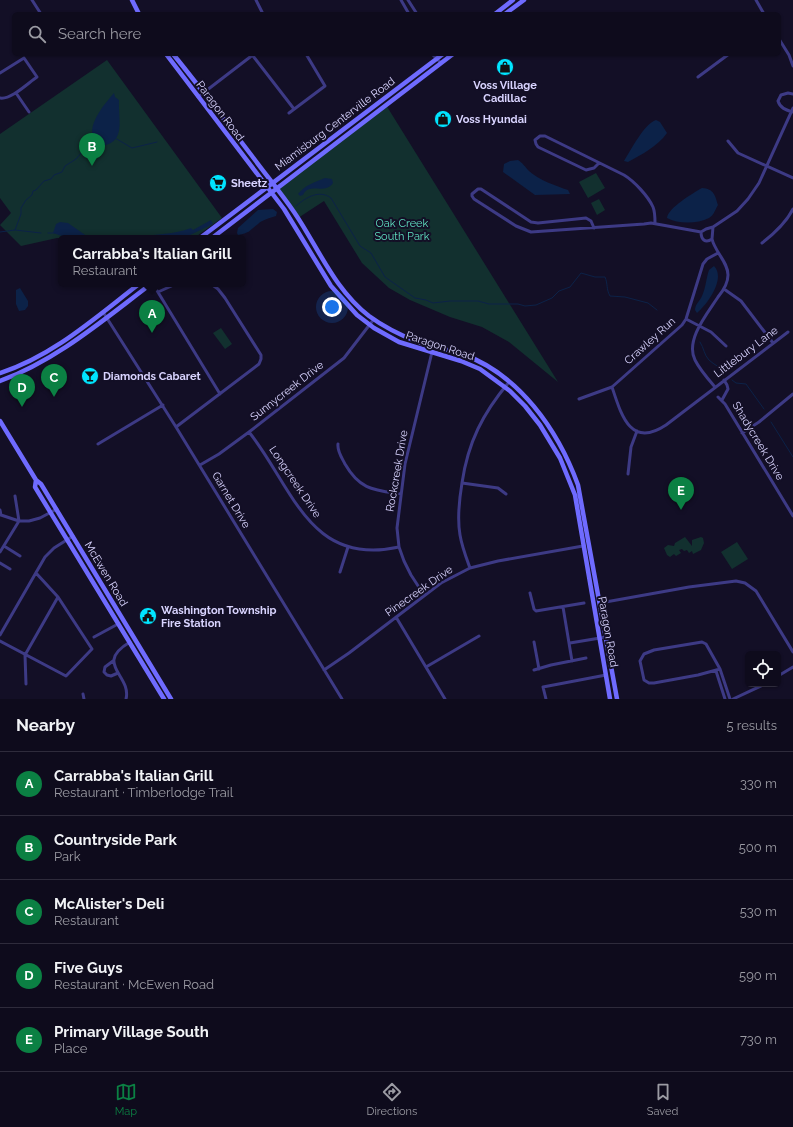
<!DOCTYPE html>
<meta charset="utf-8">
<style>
body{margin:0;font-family:Raleway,sans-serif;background:#1c1929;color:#f1f3f6}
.controls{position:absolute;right:12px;bottom:12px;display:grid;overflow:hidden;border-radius:6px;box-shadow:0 1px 3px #0004}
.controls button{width:36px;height:36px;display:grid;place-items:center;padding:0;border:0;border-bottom:1px solid #2e2b3b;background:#0e0b1c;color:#f1f3f6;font:20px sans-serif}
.you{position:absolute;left:332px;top:307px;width:14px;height:14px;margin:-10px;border:3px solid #fff;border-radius:50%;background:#1a73e8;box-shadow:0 0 0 6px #1a73e833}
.badge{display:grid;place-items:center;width:26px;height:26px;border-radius:50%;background:#0b8043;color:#fff;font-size:13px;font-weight:700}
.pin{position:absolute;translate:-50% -33px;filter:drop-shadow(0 1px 2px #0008)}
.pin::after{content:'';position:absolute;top:21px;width:14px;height:12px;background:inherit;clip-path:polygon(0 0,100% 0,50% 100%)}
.popup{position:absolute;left:58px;top:235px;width:188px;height:52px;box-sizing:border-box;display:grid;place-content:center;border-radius:6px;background:#0e0b1c;filter:drop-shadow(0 1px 3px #0005);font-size:13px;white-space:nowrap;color:#9b9ba3}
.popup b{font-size:15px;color:#f1f3f6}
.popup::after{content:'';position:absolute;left:50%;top:100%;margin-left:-8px;border:8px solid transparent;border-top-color:#0e0b1c}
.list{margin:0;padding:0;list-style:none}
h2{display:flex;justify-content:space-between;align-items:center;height:52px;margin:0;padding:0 16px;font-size:17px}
h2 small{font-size:13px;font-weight:400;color:#9b9ba3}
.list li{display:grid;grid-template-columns:26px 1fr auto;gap:12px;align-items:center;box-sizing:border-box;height:64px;padding:0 16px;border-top:1px solid #2e2b3b}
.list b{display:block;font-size:15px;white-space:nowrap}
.list p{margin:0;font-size:13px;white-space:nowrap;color:#9b9ba3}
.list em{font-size:13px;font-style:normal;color:#9b9ba3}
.icon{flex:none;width:22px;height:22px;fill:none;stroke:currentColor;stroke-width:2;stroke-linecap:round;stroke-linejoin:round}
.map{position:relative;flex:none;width:793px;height:699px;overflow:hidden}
.search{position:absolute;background:#0e0b1c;box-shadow:0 1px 3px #0004;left:12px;right:12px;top:12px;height:44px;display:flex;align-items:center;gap:10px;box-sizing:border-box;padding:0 14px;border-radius:6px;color:#9b9ba3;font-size:15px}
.sheet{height:372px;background:#0e0b1c}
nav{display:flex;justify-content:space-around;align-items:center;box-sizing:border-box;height:56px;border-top:1px solid #2e2b3b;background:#0e0b1c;font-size:11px;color:#9b9ba3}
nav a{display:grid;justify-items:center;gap:2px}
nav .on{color:#0b8043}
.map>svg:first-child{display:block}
.green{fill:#12302f}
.water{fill:#0c2248}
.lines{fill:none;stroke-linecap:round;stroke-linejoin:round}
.stream{stroke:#0c2248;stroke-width:1}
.street{stroke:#3d3a85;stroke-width:3}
.secondary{stroke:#6f6bff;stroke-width:4.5}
.labels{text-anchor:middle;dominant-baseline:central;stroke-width:4;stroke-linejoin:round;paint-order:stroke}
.poi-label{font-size:11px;font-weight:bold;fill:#d9d4ff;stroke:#130f26;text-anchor:start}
.street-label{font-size:11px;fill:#d9d4ff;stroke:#130f26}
.park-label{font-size:11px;fill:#5fe0c0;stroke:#130f26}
</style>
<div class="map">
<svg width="793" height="699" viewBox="0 0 793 699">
<rect width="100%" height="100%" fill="#130f26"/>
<path class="green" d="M107,60L222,218L194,238H57L21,246L0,225L11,213L0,198V134Z
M386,105L558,382L509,342L482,327L450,317L410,300L389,288L362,263L324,201L298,218L276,188Z
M596,173L605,188L588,198L579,182Z
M599,199L605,210L597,215L591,203Z
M221,328L232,344L225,349L213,333Z
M685,537L692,546V540L701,537L703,538L704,543L701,550L693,554L692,551L689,553L687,550L684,551L682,549L679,550L681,553L676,556L674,554L670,557L667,555L664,548L668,545L674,546L675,543Z
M737,542L748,559L732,569L721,552Z"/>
<path class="water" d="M114,93L115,97L119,100C118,120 127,144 99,146C81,131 103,106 114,93Z
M656,120L660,122L667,133C658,146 641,155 628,162L624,161C631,150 644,124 656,120Z
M518,160C523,163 525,167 529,171C539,180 556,186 568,190L570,194L535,195L503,172L504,164L510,161Z
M325,178L332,179L333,183C325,195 309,182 303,195L300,196L298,194C305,185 315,182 325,178Z
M702,188C714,189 715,195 718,205C715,210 714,215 709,218C697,224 678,224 667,218C668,208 693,193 702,188Z
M273,209L277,212L276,216C270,218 262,220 258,224C249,231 250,233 238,235L237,233L238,228L258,210Z
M211,220L213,224L188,236L186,238H138C156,233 174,235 191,228L193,230Z
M60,222L68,223L88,237L87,238H68L53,233L56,224Z
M714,266C726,278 708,304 697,313L695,310C695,304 700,301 702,296C706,287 706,279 709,270Z
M20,288L28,301V306L25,310L19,311L16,304V290Z"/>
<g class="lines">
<path class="stream" d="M115,138L132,148L157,142
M296,206C305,198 319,189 331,198L360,246L371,253L385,277L415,298L426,300L433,303L450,301H478L489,304H518L525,306L536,305L552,298L559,291L570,287L581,273L595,277H605C608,284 606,289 610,296L625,297L648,303L657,310
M15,230L21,214V208L26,200L32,195L33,191L36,190L44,181L51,179L54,175L62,172L65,166L76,159L82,152L96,144
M0,232L15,230L41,233
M48,233H54
M700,342C704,348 704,355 709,360C714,365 721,367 725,373
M732,380L736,383L746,384L764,409
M771,422L793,457"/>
<path class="street" d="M32,0L41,14
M256,0L263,14
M401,0L409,14
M408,0L417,14
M756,0L764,14
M779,39L789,55L793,66
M432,54L441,63
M253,56L294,109
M0,73L24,58L37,77C28,83 11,100 0,98
M698,77L729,54
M16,93L29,112
M198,97L254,54
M792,112C786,110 780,108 778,101L781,95L788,93L793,94
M289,113L325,86L306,54
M728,141L738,153L793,178
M599,163L594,168L586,170L538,147L536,144L535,140L540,136H545L624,175C634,181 648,196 653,207C655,212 655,217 655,223
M713,227L712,239C705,244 701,239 701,232L706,229L713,227L737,211L748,199L759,183L793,108
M594,228L591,221L586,218L538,223L531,222L481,189H478L472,194V196L474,199L516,226L531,232L644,224L651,223L701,232
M712,239C715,252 728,262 728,275C728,284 723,291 718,297C707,314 685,340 695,360C700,370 708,379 715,387
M762,243C775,233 786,223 793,209
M153,284L220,394
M724,289L741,301L773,343
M158,292L176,284
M103,312L176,427L342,699
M686,319L711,332L726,346
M612,387C621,414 630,449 666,425L788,332
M718,397L725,404L793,516
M579,399L612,387L682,325L686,319L703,264L707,259L718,253
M722,400L728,389L727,385L724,380
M176,427L259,364L261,359V355L225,298L218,289L211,284
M249,432C293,487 309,567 399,547
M742,433L759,422L793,394
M98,444L163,405
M338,444C337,451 342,458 345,464C360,490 374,490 401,494
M200,465L219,454L249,432L344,358L374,319
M628,474L631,447L637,431
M462,483L498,488L506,494
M0,510L1,515L19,521H29L40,518L57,509
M4,546L20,556
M0,552L19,521L15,496
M0,563L10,569
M470,568C466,557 462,547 460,535C457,518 459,501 462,483C468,442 483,413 509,382
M340,572L348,547
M530,593L534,609L536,611L584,603
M424,595L411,575L404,561L399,547L397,528L405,464L432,352
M600,603L689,587L736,581L745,583L756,591L793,652
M563,607L572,661
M396,617L445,699
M0,635L45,557L54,548L73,536
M94,637L118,624
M0,641L66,676L92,649L58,597L36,573
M534,642L539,669
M570,643L606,637
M113,661L105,667L104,672L107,675L111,676L118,673
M426,667L479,636
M720,669L698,675L654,683H649L644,680L640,661L644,654L654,650L702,642L706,644L720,669L730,699
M324,670L349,653L441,583L470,568L498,561L583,546
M534,670L551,665L586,658
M716,671L725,699
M778,676L793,667
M26,684L25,655L58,597
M83,694L84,699
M126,699C132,675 93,664 130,642
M546,699L543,687L606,675
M733,699L765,684"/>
<path class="secondary" d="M132,0L139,14
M495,14L513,0
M505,14L524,0
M166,54L284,209L331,286L357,315L374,328L399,342L461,361L480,369L510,391L525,406L540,425L560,458L575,495L610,699
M173,54C200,87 226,122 252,156C266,175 281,193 294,212C318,247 334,289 369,316C384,327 400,335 418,342C432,347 447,349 462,354C519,374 558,430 578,485L617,699
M200,238L443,54
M212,238L453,54
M0,373C53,356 96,317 139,284
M0,381C57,360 103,320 151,284
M0,421L36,480L41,484L171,699
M36,480L35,487L164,699"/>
</g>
<defs>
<g id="shop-disc" transform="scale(0.9)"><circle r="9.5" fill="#00e5ff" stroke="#130f26"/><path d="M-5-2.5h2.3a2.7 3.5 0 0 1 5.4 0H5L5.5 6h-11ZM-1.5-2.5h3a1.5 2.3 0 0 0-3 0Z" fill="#111"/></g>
<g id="supermarket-disc" transform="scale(0.9)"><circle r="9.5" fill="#00e5ff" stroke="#130f26"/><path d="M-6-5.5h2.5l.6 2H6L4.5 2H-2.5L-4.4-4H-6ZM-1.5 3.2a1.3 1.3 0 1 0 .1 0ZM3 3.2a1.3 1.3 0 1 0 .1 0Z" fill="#111"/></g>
<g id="bar-disc" transform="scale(0.9)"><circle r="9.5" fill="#00e5ff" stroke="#130f26"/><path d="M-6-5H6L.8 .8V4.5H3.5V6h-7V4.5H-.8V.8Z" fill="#111"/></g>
<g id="civic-disc" transform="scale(0.9)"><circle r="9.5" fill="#00e5ff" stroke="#130f26"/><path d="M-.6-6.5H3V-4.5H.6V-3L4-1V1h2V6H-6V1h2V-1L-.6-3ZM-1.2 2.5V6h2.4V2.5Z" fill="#111"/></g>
</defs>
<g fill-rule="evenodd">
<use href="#shop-disc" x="505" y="67"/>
<use href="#shop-disc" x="443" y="119"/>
<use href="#supermarket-disc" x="218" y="183"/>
<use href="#bar-disc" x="90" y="376"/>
<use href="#civic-disc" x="148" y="616"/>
</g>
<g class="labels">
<g class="poi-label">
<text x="505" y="85" text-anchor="middle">Voss Village<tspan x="505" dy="13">Cadillac</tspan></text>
<text x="456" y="119">Voss Hyundai</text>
<text x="231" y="183">Sheetz</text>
<text x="103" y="376">Diamonds Cabaret</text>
<text x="161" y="610">Washington Township<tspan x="161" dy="13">Fire Station</tspan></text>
</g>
<g class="street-label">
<text transform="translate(220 111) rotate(53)">Paragon Road</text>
<text transform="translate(335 124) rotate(-37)">Miamisburg Centerville Road</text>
<text transform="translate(650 341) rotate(-42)">Crawley Run</text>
<text transform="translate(440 346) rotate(18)">Paragon Road</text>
<text transform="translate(746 352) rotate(-37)">Littlebury Lane</text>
<text transform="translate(287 391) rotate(-38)">Sunnycreek Drive</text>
<text transform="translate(758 441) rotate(59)">Shadycreek Drive</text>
<text transform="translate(397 471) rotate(-80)">Rockcreek Drive</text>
<text transform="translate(295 482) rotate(56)">Longcreek Drive</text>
<text transform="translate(231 500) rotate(59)">Garnet Drive</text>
<text transform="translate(106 574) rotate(59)">McEwen Road</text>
<text transform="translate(419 591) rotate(-35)">Pinecreek Drive</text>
<text transform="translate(608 632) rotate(80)">Paragon Road</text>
</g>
<g class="park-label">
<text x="402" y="223">Oak Creek<tspan x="402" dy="13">South Park</tspan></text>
</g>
</g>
</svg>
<div class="controls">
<button><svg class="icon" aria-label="locate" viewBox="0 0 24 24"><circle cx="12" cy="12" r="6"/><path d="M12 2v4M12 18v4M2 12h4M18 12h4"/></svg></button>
</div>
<div class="you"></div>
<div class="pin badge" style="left:152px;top:333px">A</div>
<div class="popup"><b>Carrabba's Italian Grill</b>Restaurant</div>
<div class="pin badge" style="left:92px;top:166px">B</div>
<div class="pin badge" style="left:54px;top:397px">C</div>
<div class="pin badge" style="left:22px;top:407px">D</div>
<div class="pin badge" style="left:681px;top:510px">E</div>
<div class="search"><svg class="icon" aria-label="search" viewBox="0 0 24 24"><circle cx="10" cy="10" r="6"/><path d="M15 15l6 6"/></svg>Search here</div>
</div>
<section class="sheet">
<h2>Nearby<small>5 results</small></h2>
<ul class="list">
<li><span class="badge">A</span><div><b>Carrabba's Italian Grill</b><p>Restaurant · Timberlodge Trail</p></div><em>330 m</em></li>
<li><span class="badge">B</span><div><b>Countryside Park</b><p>Park</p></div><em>500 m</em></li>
<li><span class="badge">C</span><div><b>McAlister's Deli</b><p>Restaurant</p></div><em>530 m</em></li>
<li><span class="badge">D</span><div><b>Five Guys</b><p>Restaurant · McEwen Road</p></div><em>590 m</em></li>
<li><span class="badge">E</span><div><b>Primary Village South</b><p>Place</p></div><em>730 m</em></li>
</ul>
</section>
<nav>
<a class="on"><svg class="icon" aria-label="map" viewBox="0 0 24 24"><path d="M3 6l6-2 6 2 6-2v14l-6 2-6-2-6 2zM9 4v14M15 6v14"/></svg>Map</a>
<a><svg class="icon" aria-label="directions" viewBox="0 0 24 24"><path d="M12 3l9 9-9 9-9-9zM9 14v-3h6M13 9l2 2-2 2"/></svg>Directions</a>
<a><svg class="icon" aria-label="saved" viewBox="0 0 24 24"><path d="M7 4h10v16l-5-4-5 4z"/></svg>Saved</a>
</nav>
